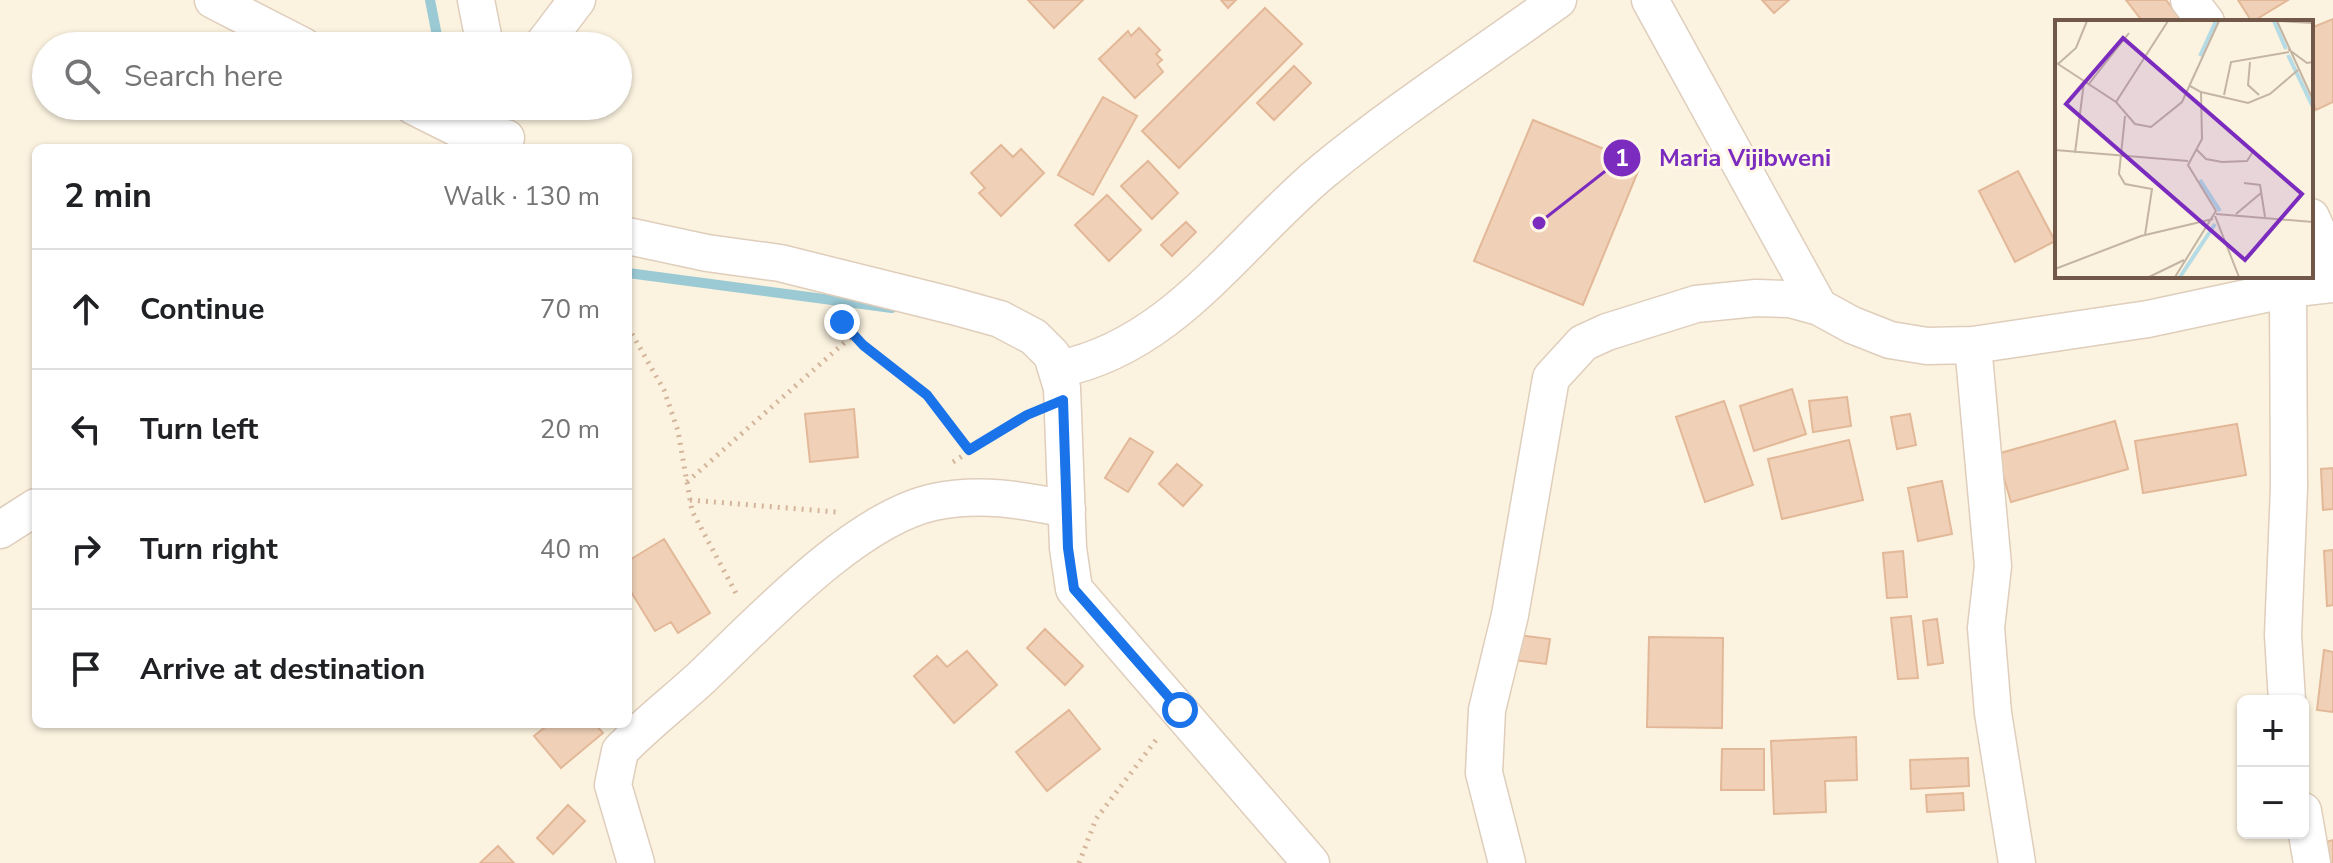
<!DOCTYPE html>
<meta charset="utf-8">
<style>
body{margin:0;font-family:"Nunito Sans",sans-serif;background:#f6f6f6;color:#202124}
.controls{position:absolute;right:24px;bottom:24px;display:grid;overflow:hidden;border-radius:12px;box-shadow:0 2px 6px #0004}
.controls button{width:72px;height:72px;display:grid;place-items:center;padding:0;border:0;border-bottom:2px solid #e0e0e0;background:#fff;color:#202124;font:40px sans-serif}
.stop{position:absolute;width:24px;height:24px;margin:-18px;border:6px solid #1a73e8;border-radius:50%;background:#fff}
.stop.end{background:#1a73e8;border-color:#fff;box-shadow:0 2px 8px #0008}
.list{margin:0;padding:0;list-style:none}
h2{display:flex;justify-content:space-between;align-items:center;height:104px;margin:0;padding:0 32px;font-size:34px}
h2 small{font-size:26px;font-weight:400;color:#757577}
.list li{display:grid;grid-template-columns:52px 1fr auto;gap:24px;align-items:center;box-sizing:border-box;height:120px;padding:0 32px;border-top:2px solid #e0e0e0}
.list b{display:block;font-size:30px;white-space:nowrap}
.list em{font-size:26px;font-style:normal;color:#757577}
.icon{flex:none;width:44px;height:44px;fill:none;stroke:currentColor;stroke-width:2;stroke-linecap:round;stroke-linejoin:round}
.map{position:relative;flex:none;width:2333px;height:863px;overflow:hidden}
.search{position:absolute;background:#fff;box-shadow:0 2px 6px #0004;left:32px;top:32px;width:600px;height:88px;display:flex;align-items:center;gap:20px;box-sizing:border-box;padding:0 28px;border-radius:44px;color:#757577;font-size:30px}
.panel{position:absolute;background:#fff;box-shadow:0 2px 6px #0004;left:32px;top:144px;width:600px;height:584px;border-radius:12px}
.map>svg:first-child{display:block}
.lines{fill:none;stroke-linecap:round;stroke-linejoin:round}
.stream{stroke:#9bcad5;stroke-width:10}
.building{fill:#f0d1b7;stroke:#e2b898;stroke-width:2}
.street-casing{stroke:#dfcebc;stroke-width:39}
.path{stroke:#d4b49b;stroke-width:5;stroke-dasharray:2 6;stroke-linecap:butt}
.street{stroke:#fff;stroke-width:36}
.route{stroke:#1a73e8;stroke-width:10}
.inset-river{fill:none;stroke:#b5dbe4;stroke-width:4}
.inset-road{fill:none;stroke:#c4b4a3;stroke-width:2}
.view{fill:#7b2cbf;fill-opacity:0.15;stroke:#7b2cbf;stroke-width:4}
.inset-edge{fill:none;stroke:#715848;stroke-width:4}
.leader{fill:none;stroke:#7b2cbf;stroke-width:3}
.callout-dot{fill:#7b2cbf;stroke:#fff6e5;stroke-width:3}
.mark-label{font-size:24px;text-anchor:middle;font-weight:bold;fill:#fff}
.callout-label{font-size:24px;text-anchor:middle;font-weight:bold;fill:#7b2cbf;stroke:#fff6e5;stroke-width:6;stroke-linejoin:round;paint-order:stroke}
</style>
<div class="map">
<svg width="2333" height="863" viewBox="0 0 2333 863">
<rect width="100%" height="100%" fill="#fbf2df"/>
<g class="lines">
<path class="stream" d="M430,0L439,46
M628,273L892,308"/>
</g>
<path class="building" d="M1028,0H1083L1054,28Z
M1221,0H1236L1228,8Z
M1762,0H1789L1774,13Z
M2126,0H2166L2183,22H2143Z
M2238,0H2288L2252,22Z
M1265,8L1302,44L1179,168L1142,131Z
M2333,19V102L2316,110L2311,98V28Z
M1139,28L1160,50L1156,54L1162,60L1157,64L1163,72L1135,98L1099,59L1128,31L1131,36Z
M1294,66L1311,83L1274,120L1257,103Z
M1103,97L1137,116L1093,195L1058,175Z
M1533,120L1641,164L1583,305L1474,261Z
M1001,145L1013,157L1021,149L1044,173L1001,216L979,193L985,188L971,173Z
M1148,161L1178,193L1152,219L1121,186Z
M2018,171L2055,241L2015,262L1979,191Z
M1107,195L1141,230L1109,261L1075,225Z
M1186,222L1196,232L1172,256L1161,245Z
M1792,389L1806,434L1754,451L1740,406Z
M1847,397L1851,426L1813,432L1809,401Z
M1724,401L1753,485L1705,502L1676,417Z
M854,409L858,457L810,462L805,414Z
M1910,414L1916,445L1897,449L1891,417Z
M2115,421L2128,469L2011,502L1997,454Z
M2237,424L2246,475L2143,493L2135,441Z
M1130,438L1153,452L1128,492L1105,478Z
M1849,440L1863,500L1782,519L1768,459Z
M1177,464L1202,485L1183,506L1159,484Z
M2333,468V509L2323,510L2321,469Z
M1942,481L1952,534L1918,541L1908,488Z
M664,539L710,613L678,633L671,622L655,631L628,587V561Z
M2333,550V605L2327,606L2324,551Z
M1903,551L1907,597L1887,598L1883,553Z
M1911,616L1918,678L1898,679L1891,618Z
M1937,619L1943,663L1928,665L1923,621Z
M1045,629L1083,666L1065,685L1027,648Z
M1517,635L1550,639L1546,664L1513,660Z
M1649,637L1723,638L1722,728L1647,727Z
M2324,650L2333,652V712L2317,710Z
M967,651L997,685L954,723L914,676L937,656L947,667Z
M1069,710L1100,749L1047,791L1016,752Z
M549,724H595L603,733L561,768L534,736Z
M1856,737L1857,780L1825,781L1826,812L1774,814L1771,741Z
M1722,749H1764V790H1721Z
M1968,758L1969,786L1911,789L1910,760Z
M1963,793L1964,810L1927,812L1926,795Z
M568,805L585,821L553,854L537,838Z
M2333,840V863H2329L2323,843Z
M498,846L514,863H480Z"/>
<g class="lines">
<g class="street-casing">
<path id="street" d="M213,0L303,46
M476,0L485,46
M1650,0L1819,307
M2189,0L2206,22
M542,46L577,0
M413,106L465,132L506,138
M2311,217L2333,266
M628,236L707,253L780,263L953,306L1000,319L1034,337L1052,355L1062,388L1068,548L1074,589L1311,863
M1973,345L1993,566L1986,628L1993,713L2017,863
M1059,369C1173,346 1237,243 1322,172C1397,110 1479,57 1558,0
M0,530L36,507
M2287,701L2283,635L2289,488L2288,289
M2303,811L2312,863
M636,863L613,785L620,751C646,724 675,702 702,677C760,622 855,519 934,502C980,492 1022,500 1067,509
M1507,863L1484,773L1487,710L1510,615L1551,378L1583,343L1607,332L1696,304L1756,298L1790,299L1819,307L1852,325L1890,340L1927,346L1973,345L2148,319L2288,289L2333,284"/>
</g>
<path class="path" d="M837,314L863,345L927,395L969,450
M628,327L664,390L678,431L692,511L738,597
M953,462L1029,414
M687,482L853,335
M690,500L836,512
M1079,863L1096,819L1159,736"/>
<use href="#street" class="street"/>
</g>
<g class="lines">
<path class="route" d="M842,322L863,345L927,395L969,450L1027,415L1063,400L1068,548L1074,589L1180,710"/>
</g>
<g transform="translate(2055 20)">
<rect width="258" height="258" fill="#fbf2df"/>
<path class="inset-river" d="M219,1L231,29M233,35L258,87M145,36L161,1M145,160L165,191M125,257L160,204"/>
<path class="inset-road" d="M222,1L258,80M224,1L258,3M233,29L252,43L258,42M0,42L61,82L80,104L96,107L127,82L164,1M195,42L193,65L204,75M3,44L21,28L32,1M33,65L74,13M146,72L193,83L215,74L243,50M169,75L176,42L234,32M61,82L113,1M70,96L64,154L70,164L97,169L90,215M0,130L133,141M142,130L151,139L167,142L192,141L199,130M20,133L29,62M189,163L205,165L210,197M161,194L258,202M181,194L206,173M160,196L184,257M0,249L86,216L158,199M94,257L129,240M120,257L161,191L133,145L147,119L146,72L135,66"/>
<path class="view" d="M68,18L247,174L190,240L11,84Z"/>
<rect width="258" height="258" class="inset-edge"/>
</g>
<path class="leader" d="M1539 223L1622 158"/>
<g class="callout-dot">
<circle cx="1539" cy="223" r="8"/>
<circle cx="1622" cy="158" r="20"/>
</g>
<g class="mark-label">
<text x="1622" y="166">1</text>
</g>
<g class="callout-label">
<text x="1745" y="166">Maria Vijibweni</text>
</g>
</svg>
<div class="controls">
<button>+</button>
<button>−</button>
</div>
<div class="stop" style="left:1180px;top:710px"></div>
<div class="stop end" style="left:842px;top:322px"></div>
<div class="search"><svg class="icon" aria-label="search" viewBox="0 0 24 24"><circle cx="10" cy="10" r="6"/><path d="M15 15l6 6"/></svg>Search here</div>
<section class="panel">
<h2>2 min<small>Walk · 130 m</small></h2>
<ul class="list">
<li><svg class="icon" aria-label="ahead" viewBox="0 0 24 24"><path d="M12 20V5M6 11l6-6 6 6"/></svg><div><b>Continue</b></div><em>70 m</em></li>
<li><svg class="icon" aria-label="left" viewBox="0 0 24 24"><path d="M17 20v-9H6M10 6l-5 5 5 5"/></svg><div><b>Turn left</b></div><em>20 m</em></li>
<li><svg class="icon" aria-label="right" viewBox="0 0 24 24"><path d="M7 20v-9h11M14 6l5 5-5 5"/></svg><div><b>Turn right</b></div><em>40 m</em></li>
<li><svg class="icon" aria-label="arrive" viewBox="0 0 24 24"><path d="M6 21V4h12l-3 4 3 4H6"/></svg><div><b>Arrive at destination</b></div></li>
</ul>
</section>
</div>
